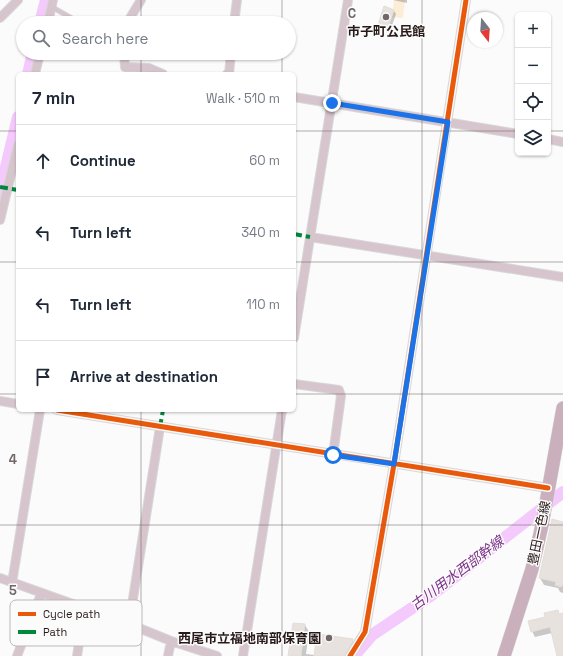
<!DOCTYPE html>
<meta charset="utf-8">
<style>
body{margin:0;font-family:"Space Grotesk","Noto Sans JP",sans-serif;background:#f2f2f3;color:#1f2937}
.controls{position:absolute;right:12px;top:12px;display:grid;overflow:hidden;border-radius:6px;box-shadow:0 1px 3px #0004}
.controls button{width:36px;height:36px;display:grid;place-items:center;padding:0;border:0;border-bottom:1px solid #e0e1e3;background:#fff;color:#1f2937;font:20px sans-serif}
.compass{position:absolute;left:467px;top:12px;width:36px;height:36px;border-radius:50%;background:#fff;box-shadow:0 1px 3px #0004;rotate:163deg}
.stop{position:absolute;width:12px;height:12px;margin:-9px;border:3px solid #1a73e8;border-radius:50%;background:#fff}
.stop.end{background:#1a73e8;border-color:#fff;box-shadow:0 1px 4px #0008}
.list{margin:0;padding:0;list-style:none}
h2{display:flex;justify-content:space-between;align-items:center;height:52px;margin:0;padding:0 16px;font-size:17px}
h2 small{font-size:13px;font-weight:400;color:#747a83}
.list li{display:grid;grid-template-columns:26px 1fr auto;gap:12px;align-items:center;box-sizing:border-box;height:72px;padding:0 16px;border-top:1px solid #e0e1e3}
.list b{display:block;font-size:15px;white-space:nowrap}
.list em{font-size:13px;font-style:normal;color:#747a83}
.icon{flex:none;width:22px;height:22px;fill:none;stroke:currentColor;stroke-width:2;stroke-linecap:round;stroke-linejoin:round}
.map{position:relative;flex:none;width:563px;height:656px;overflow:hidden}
.search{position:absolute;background:#fff;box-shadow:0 1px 3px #0004;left:16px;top:16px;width:280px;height:44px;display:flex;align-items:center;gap:10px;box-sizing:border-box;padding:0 14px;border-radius:22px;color:#747a83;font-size:15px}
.panel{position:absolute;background:#fff;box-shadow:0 1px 3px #0004;left:16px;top:72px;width:280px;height:340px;border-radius:6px}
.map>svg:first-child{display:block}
.green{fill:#fbedd7}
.shadow{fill:#0003}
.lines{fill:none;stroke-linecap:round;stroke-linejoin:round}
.river{stroke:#f4c9fc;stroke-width:12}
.building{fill:#e8e2df;stroke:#e4ddd9}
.lane-casing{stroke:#d9d7d7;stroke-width:5.5}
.street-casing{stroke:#d9d7d7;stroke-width:10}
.primary-casing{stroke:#d9d7d7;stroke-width:14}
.lane{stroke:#d7c5cd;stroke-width:4}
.street{stroke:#d7c5cd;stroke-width:8}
.primary{stroke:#c9b0bc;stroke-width:13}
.quiet{stroke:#00873e;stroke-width:4;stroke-dasharray:8 4;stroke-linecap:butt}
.cycleway-casing{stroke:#fbfbfb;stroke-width:8}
.cycleway{stroke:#e8590c;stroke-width:5}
.route{stroke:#1a73e8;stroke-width:5}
.grid{fill:none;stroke:#726868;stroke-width:1;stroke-opacity:0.55}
.poi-dot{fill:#726868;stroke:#fbfbfb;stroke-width:1.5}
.labels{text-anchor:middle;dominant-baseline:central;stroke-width:3;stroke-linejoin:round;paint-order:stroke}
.poi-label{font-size:13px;font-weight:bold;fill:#281919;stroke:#fbfbfb}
.street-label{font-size:13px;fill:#281919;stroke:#fbfbfb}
.water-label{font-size:14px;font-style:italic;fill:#7b3388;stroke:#fbfbfb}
.key{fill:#fbfbfb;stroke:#bcb7b7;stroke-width:1}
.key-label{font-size:11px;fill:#281919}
.grid-label{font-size:13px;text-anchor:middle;font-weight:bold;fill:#726868;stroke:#fbfbfb;stroke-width:3;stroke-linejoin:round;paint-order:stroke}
</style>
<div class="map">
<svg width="563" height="656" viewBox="0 0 563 656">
<rect width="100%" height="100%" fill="#fbfbfb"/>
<path class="green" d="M394,0H405L403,18L392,17Z"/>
<path class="shadow" d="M393,0H407V3Z
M394,11L396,14L390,31L381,28L379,25Z
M553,520L563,523V593L560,592L558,588L544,585L540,578Z
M563,614V656L552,633L535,637L532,631Z
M305,625L309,632L306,654L315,655L352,640L356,647L352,656H289Z"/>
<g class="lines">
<path class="river" d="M40,23L46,0
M28,74L33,53
M0,192L18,117
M354,656L372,635L433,594L563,492"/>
</g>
<path class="building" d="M384,6L394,10L388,28L378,25Z
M552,519L563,522V584L561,587L555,585L556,582L539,578Z
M558,610L559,614L563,613V656H557L550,627L531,632L528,621L545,617L544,613Z
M293,623L305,624L301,656H288Z
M317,634L353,639V641L345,656H314Z"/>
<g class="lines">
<g class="lane-casing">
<path id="lane" d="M52,7L80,23"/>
</g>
<g class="street-casing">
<path id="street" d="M0,18L18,0
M48,23L53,0
M127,23L141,0
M234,23L237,0
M124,53L125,67L149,68L163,74
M35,74L40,53
M227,74H229L231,53
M294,97L518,134
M548,139L563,142
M0,220L18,145
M310,237L563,277
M294,338L348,0
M294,384L339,390L341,396L333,455
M0,401L18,404
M57,410L548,488
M0,578L129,624L171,641L217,656
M12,583L40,410
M129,624L160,427
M17,656L41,594
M77,656L81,631L88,610
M168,656L171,641
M243,656L282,410
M350,656L365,632L394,464L466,0"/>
</g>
<g class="primary-casing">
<path id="primary" d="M504,656L532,569L542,525L563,408"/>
</g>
<use href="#lane" class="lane"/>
<use href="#street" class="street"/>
<use href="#primary" class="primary"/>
<path class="quiet" d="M0,187L18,190
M294,234L310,237
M160,427L163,410"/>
<g class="cycleway-casing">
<path id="cycleway" d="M57,410L548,488
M350,656L365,632L394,464L466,0"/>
</g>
<use href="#cycleway" class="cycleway"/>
</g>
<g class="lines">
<path class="route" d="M332,103L448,122L394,464L333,455"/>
</g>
<path class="grid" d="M141,0V23M282,0V23M422,0V656M141,53V74M282,53V74M0,131H18M294,131H518M548,131H563M0,262H18M294,262H563M0,394H18M294,394H563M141,410V656M282,410V656M0,525H563"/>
<g class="poi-dot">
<circle cx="386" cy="17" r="4"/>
<circle cx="329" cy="638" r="4"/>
</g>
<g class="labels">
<g class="poi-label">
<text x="386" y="31">市子町公民館</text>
<text x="321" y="638" text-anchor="end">西尾市立福地南部保育園</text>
</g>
<g class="street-label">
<text transform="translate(539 533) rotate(-78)">豊田一色線</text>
</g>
<g class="water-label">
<text transform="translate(457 573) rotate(-37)">古川用水西部幹線</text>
</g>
</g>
<rect x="10" y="600" width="132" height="46" rx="6" class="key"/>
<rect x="18" y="612" width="18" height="4" fill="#e8590c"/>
<rect x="18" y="630" width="18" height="4" fill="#00873e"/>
<g class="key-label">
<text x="43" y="618">Cycle path</text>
<text x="43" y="636">Path</text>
</g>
<g class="grid-label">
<text x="352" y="18">C</text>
<text x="13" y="464">4</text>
<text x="13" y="595">5</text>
</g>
</svg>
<div class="controls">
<button>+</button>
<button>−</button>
<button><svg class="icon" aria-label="locate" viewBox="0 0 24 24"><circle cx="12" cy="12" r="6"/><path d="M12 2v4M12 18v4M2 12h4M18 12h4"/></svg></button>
<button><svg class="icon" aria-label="layers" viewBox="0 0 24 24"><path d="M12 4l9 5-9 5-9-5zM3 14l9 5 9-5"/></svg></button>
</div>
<svg class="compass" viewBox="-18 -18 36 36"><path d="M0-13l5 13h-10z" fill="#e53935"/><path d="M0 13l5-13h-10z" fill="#747a83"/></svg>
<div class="stop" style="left:333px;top:455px"></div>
<div class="stop end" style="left:332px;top:103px"></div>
<div class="search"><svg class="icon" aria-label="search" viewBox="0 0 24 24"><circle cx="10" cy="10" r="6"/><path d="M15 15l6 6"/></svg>Search here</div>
<section class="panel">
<h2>7 min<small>Walk · 510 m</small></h2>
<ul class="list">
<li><svg class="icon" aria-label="ahead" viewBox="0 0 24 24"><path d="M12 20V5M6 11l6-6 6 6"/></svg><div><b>Continue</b></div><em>60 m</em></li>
<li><svg class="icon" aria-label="left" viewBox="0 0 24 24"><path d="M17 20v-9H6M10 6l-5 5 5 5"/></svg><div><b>Turn left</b></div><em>340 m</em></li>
<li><svg class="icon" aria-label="left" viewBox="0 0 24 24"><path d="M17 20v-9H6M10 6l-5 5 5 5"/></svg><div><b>Turn left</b></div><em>110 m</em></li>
<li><svg class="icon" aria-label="arrive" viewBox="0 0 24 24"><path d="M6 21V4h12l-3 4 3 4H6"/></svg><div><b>Arrive at destination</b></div></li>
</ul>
</section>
</div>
